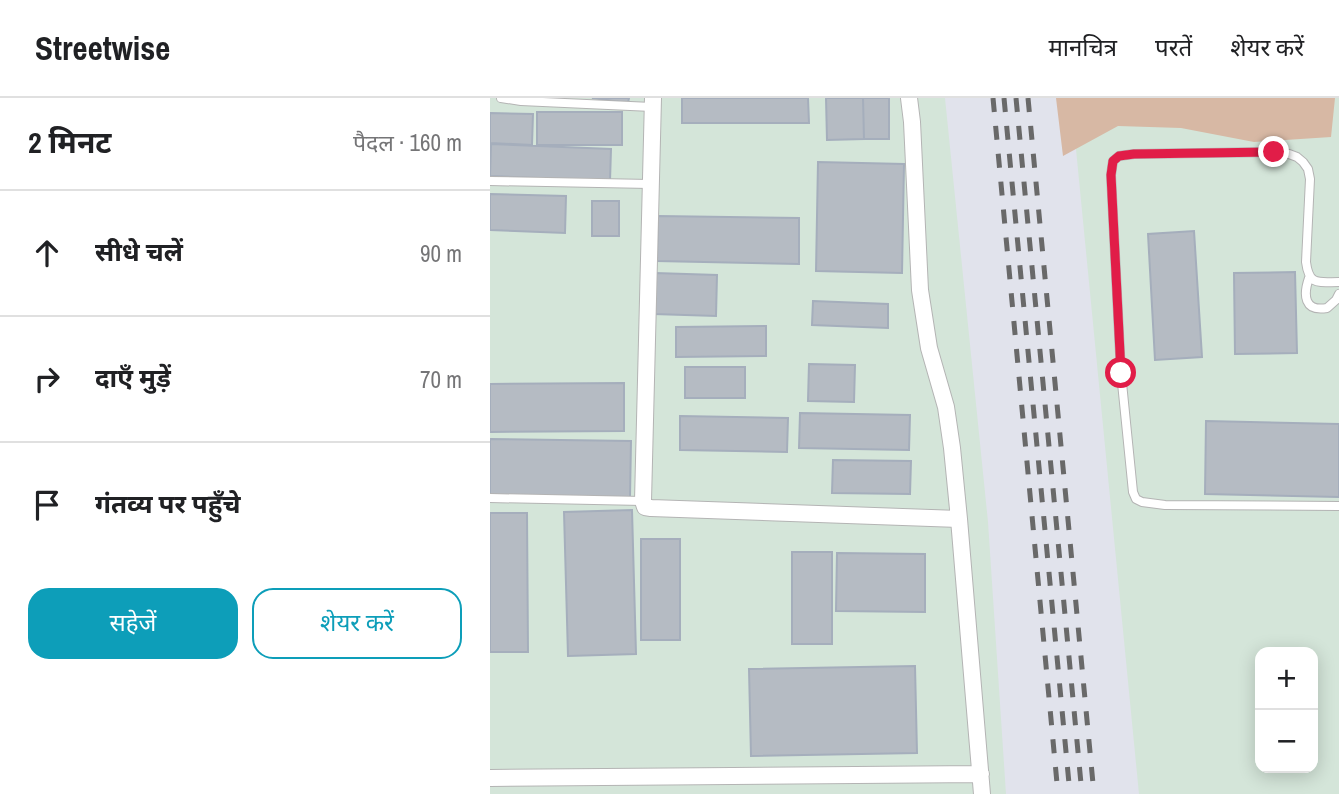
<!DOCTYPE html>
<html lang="hi">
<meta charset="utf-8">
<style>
body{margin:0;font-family:"Archivo Narrow","Noto Sans Devanagari",sans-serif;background:#f6f6f6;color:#202124}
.controls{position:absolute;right:21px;bottom:21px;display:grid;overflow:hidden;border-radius:14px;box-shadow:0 4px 18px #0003}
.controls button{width:63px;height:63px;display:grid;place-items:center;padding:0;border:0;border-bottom:2px solid #e0e0e0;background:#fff;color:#202124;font:35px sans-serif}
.stop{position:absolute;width:21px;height:21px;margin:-16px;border:5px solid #e11d48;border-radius:50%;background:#fff}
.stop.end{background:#e11d48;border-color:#fff;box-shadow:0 2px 7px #0008}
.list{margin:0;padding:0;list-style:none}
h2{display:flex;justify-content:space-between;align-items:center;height:91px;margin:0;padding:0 28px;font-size:30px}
h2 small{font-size:23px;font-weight:400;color:#757577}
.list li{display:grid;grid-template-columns:46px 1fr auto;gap:21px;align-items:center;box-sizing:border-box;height:126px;padding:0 28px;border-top:2px solid #e0e0e0}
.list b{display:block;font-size:26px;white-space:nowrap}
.list em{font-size:23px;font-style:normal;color:#757577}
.actions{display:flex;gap:14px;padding:21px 28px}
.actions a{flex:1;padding:16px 0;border:2px solid #0d9eb9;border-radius:21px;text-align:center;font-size:24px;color:#0d9eb9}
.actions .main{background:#0d9eb9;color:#fff}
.icon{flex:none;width:38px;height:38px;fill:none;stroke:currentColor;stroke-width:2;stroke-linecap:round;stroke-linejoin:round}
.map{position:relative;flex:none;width:849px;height:696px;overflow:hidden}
header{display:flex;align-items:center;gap:42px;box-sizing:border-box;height:98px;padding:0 35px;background:#fff;border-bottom:2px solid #e0e0e0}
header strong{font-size:33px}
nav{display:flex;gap:38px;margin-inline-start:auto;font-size:24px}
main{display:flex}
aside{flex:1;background:#fff}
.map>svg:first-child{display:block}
.industrial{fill:#d4e5d9;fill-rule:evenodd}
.water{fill:#d7b8a4}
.building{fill:#b5bbc3;stroke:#a5aebc;stroke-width:2}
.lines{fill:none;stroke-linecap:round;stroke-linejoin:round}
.service-casing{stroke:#b4b4b4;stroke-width:10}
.minor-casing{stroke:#b4b4b4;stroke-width:18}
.service{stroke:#fff;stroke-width:8}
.minor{stroke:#fff;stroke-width:16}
.rail{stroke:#696969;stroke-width:5;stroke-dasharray:14 14;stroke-linecap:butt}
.route{stroke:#e11d48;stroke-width:9}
</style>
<header>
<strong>Streetwise</strong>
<nav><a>मानचित्र</a><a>परतें</a><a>शेयर करें</a></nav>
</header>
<main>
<aside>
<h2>2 मिनट<small>पैदल · 160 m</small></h2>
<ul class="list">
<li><svg class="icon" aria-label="ahead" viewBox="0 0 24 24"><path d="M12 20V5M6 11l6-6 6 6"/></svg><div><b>सीधे चलें</b></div><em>90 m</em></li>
<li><svg class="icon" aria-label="right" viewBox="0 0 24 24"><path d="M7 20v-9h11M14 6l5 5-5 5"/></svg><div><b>दाएँ मुड़ें</b></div><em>70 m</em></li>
<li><svg class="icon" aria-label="arrive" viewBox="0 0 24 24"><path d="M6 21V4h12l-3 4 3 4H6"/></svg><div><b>गंतव्य पर पहुँचे</b></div></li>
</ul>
<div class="actions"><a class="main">सहेजें</a><a>शेयर करें</a></div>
</aside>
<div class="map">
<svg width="849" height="696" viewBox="0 0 849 696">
<rect width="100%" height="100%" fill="#e1e3ec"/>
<path class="industrial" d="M0,0H455L498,424L516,696H0Z
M581,0H849V696H649ZM770,554H823V670H770Z"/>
<path class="water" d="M566,0H845L841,39L764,44L691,30L628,28L573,58Z"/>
<path class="building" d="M102,0H139L138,5Z
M192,0H318L319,25H192Z
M336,0H373L374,41L337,42Z
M373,0H399V41H374Z
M47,14H132V47H47Z
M0,15L43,16L42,47L0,45Z
M1,46L121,51L120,83L0,78Z
M328,64L414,66L412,175L326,173Z
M0,96L76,98L75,135L0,132Z
M102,103H129V138H102Z
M168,118L309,120V166L167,163Z
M704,133L712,259L665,262L658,136Z
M805,174L807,255L745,256L744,175Z
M165,175L227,177L226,218L164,216Z
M323,203L398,206V230L322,227Z
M276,228V258L186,259V229Z
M319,266L365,267L364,304L318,303Z
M195,269H255V300H195Z
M134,285V333L0,334V286Z
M310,315L420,317L419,352L309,350Z
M190,318L298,320L297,354L190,352Z
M716,323L849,326V399L715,396Z
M0,341L141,343L140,399L0,398Z
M343,362L421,363L420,396L342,395Z
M142,412L146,556L78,558L74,414Z
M0,415H37L38,554H0Z
M151,441H190V542H151Z
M302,454H342V546H302Z
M347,455L435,456V514L346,513Z
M425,568L427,655L261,658L259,571Z"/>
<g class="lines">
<g class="service-casing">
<path id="service" d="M11,0L31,3L162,9
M0,83L160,86
M819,180C813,197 814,214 837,210L846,202L849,196
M849,184C828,184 819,188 816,164L820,81L818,71L813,64L807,59L799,56L784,54L644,56L629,58L623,63L621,77L631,275L643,394L646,401L652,404L675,407L849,408
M0,400L153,403"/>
</g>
<g class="minor-casing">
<path id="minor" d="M163,0L153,403L155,409L161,410L469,421
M419,0L422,24L430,192L439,250L456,309L462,350L469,421L492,696
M0,680L491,676"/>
</g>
<use href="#service" class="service"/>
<use href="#minor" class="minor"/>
<path class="rail" d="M503,0L568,696
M514,0L580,696
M526,0L592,696
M538,0L604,696"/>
</g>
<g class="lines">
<path class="route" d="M631,275L621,77L623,63L629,58L644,56L784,54"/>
</g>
</svg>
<div class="controls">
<button>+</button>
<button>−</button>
</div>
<div class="stop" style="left:631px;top:275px"></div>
<div class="stop end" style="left:784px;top:54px"></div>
</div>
</main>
